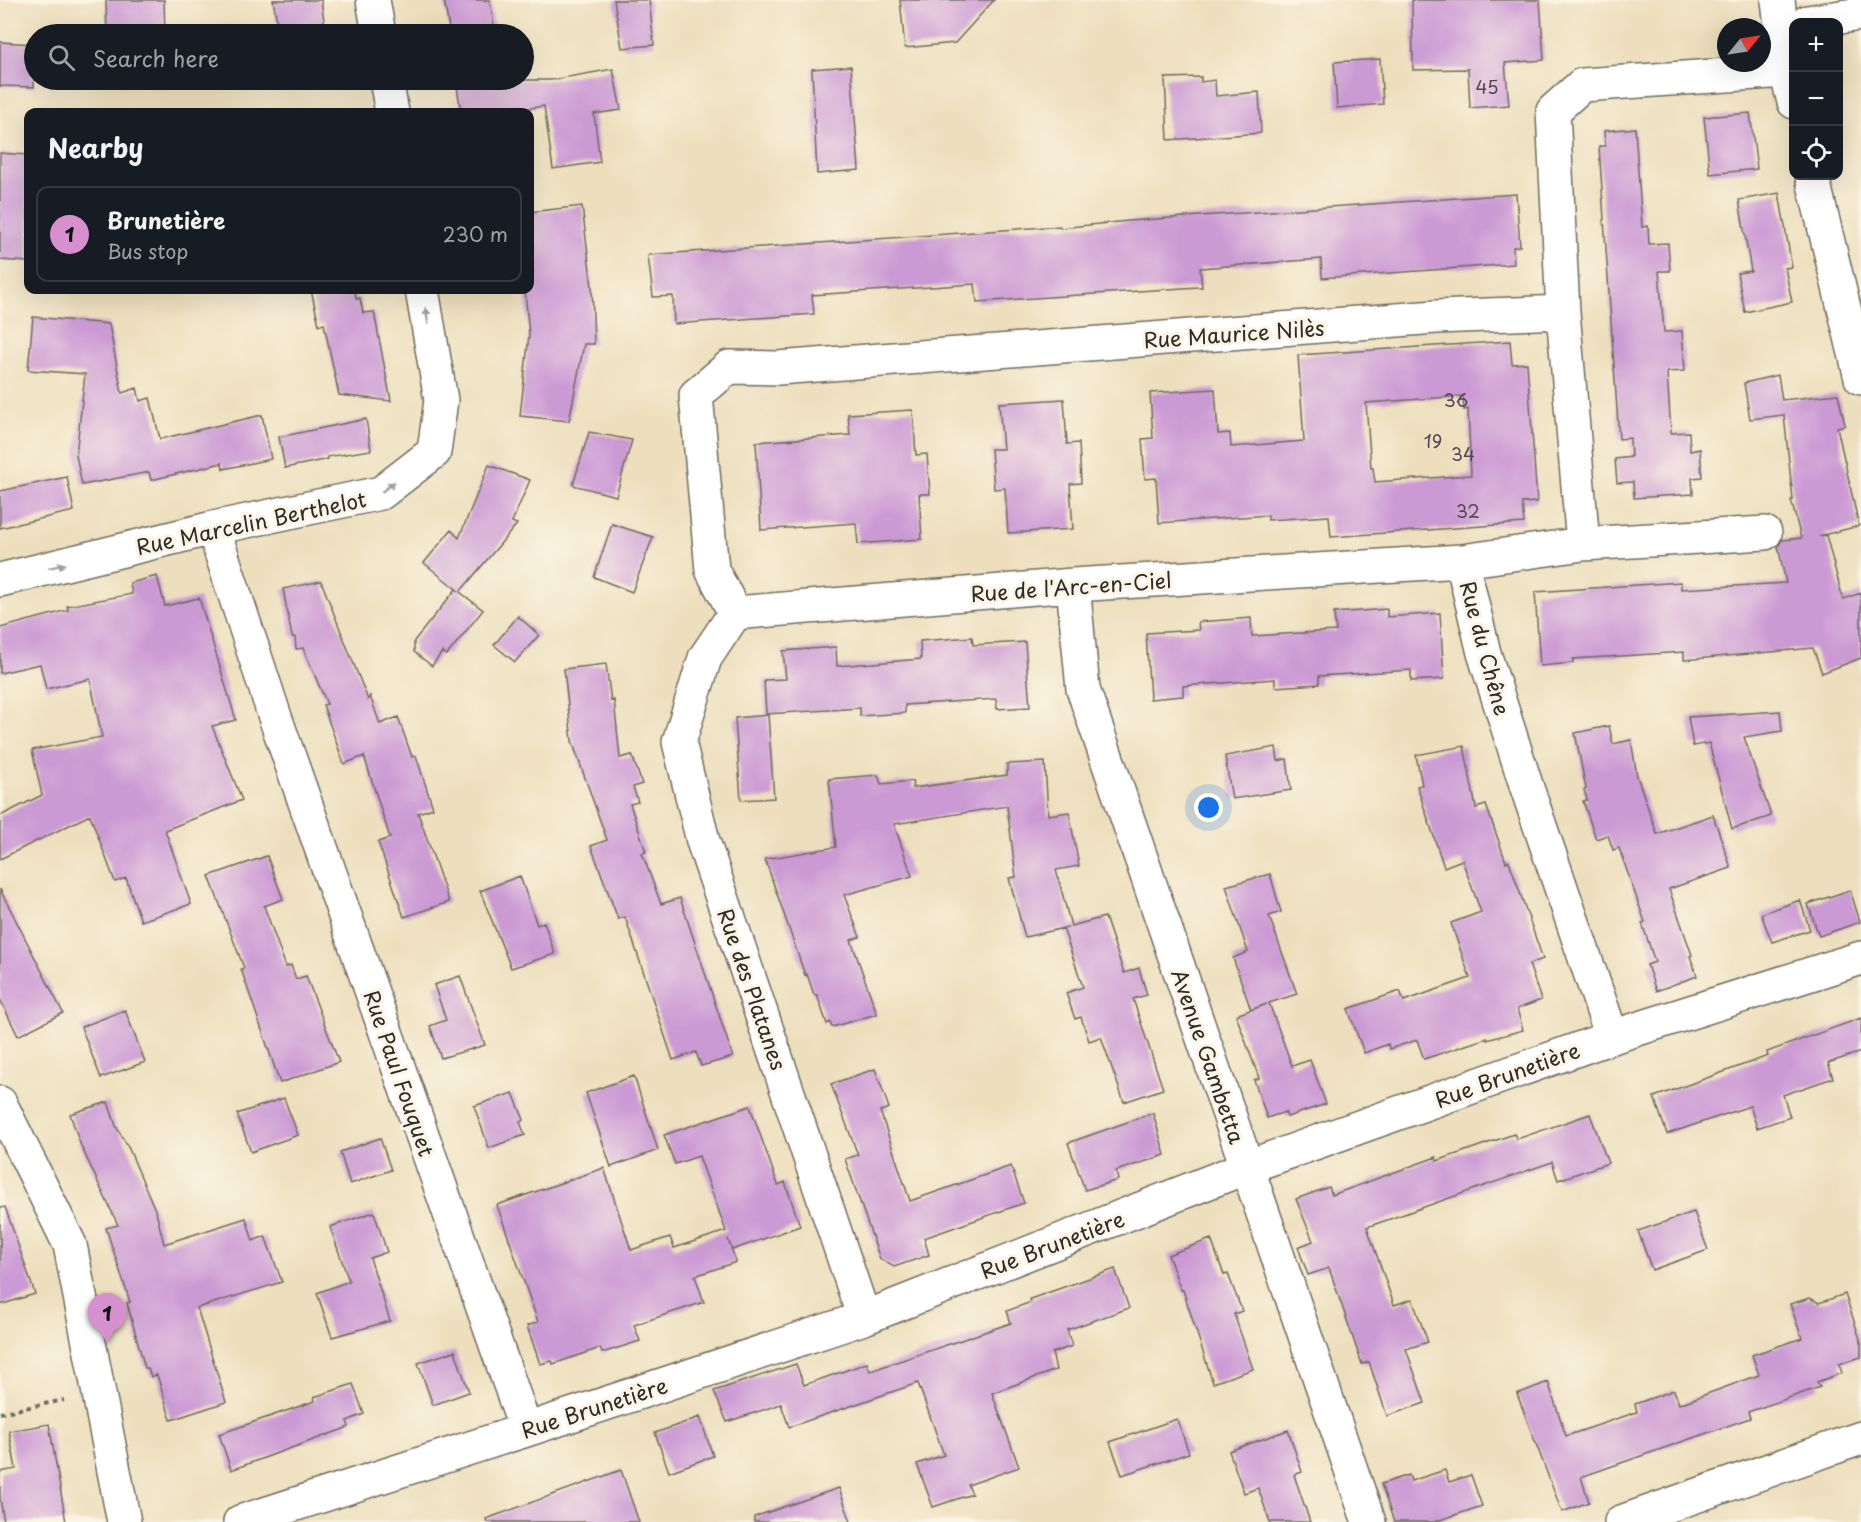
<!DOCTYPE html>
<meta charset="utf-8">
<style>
body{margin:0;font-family:"Playpen Sans",sans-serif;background:#242831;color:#f1f3f6}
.controls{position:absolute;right:18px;top:18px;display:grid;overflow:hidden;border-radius:12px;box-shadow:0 6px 24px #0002}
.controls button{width:54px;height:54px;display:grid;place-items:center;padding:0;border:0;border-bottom:2px solid #363941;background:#171b24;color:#f1f3f6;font:30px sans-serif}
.compass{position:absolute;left:1717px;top:18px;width:54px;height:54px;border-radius:50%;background:#171b24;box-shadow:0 6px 24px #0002;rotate:60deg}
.you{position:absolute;left:1209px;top:808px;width:21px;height:21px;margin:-15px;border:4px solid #fff;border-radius:50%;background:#1a73e8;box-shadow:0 0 0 9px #1a73e833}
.badge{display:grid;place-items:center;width:39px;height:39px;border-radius:50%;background:#d690ce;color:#111;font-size:20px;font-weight:700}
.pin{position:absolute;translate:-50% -50px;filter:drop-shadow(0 2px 3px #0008)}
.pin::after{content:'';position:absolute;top:32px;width:21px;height:18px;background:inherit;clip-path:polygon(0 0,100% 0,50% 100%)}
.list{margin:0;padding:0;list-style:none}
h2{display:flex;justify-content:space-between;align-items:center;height:78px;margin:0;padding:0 24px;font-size:26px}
h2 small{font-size:20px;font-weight:400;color:#9ea1a6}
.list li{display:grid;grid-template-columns:39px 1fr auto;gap:18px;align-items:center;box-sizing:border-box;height:96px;margin:0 12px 12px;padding:0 12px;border:2px solid #363941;border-radius:12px}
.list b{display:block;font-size:22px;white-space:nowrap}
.list p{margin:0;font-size:20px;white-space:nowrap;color:#9ea1a6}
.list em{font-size:20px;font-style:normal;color:#9ea1a6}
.icon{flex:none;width:33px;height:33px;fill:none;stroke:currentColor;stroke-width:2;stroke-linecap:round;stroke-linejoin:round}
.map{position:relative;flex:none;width:1861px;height:1522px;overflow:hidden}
.search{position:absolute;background:#171b24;box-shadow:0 6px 24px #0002;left:24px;top:24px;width:510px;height:66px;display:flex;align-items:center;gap:15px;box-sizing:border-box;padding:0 21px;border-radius:33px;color:#9ea1a6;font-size:22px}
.panel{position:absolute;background:#171b24;box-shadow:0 6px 24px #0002;left:24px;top:108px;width:510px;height:186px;border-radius:12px}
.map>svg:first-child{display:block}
.building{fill:#cb99d4;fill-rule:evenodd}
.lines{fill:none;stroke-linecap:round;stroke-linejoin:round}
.minor-casing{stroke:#6f6a5e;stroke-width:36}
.path{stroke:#6f6a5e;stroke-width:4;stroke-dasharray:4.5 4.5;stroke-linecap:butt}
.minor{stroke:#fff;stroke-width:33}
.oneway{fill:#a0a0a0}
.labels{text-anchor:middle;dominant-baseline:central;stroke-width:6;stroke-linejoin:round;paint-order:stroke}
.number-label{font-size:18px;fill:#534655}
.street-label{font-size:21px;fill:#2b2b2b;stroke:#fcf5e5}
</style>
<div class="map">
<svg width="1861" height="1522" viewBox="0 0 1861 1522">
<rect width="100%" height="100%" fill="#fcf5e5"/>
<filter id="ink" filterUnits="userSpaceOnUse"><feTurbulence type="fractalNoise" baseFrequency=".0167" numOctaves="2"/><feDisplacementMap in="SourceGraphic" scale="12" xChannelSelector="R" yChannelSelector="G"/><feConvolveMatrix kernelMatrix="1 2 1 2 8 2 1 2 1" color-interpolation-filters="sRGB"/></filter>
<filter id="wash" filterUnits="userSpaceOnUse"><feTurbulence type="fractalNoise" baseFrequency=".008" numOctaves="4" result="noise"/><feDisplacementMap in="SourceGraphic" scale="24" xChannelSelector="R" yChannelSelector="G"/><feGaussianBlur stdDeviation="1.35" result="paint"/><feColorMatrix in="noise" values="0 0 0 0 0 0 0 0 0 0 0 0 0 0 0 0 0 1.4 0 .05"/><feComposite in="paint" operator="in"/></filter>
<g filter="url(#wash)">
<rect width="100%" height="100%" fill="#eddfbd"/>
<g id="blocks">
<path class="building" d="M106,0H164L165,34H107Z
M273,0H321L326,34H279Z
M444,0H490L495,34H450Z
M614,0H649L654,45L622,48Z
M900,0H994L955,43L905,48Z
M1412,0H1540L1544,60L1505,63L1509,105L1470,108L1468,69L1413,70Z
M0,42L34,44V87L0,86Z
M1380,59L1383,104L1337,108L1334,62Z
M851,66L859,170L817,174L812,69Z
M613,69L621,110L594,114L600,162L553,169L544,106L504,112H461L456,80H551Z
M1201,77V82L1215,80L1216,96L1259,92L1261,133L1168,140L1165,78Z
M1750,113L1757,169L1710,174L1704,117Z
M1635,128L1642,227L1648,226L1649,244L1668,243L1670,271H1659L1664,332L1682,331L1685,371L1667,372L1671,433L1689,432L1690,451L1700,449L1702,477L1692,478L1693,494L1634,498L1633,482L1617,483L1615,459L1631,457L1630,438L1619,439L1599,146H1605L1604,131Z
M0,153L28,155V262L0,260Z
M1779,193L1792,267L1785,268L1792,302L1745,312L1737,273L1751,271L1739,200Z
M1516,194L1520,246L1513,247L1514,264L1322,278L1321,259L1200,268L1202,287H1198L977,302L975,284L812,295L814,314L674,324L673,296L653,297L648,255L1060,226V228L1128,221Z
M582,206L592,287L594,344H584L569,421L520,416L529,335L525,290H530V212Z
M311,290H355L356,299L360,298L363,313L374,312L391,401L339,395L324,324L319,325Z
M33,317L109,324L122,393L137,388L140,401L150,398L160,439L262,415L271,459L223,469L222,463L151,480L149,472L82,485L76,455L85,374L28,370Z
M1510,341L1512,364L1527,363L1533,445L1537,502L1522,503L1524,523L1331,537L1329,516L1268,520V515L1159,523L1156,478L1145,479L1142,439L1153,438L1150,393L1215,389L1218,434L1230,433L1231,447L1304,441L1298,355ZM1463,396L1464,410L1468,409L1471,475L1375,482L1373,468H1371L1366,403Z
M1778,375L1782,400L1838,394L1845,425L1837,427L1859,526L1819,536L1826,535L1843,599L1861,593V658L1822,673L1813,648L1684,660V652L1573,659V663L1540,666L1535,592L1681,582V589L1786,583L1778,546L1782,540L1801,538L1791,500H1793L1784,415L1750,419L1744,383Z
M1064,399L1067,444L1079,443L1081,483L1070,484L1073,529L1008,533L1005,488L994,489L991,449H1003L999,403Z
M913,410L916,455L927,454L930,494H919L922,539L858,544L856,523L761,530L756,442L850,435L848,414Z
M366,419L371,450L327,457L328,459L285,468L279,437Z
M589,432L632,440L616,496L573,485Z
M489,465L530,480L512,522L517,524L460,592L424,563L451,530L459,538Z
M67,477L74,511L0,528V491Z
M612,524L653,537L632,592L594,577Z
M157,576L165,606L199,598L236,720L212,726L242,800L165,830L191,904L141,921L126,878L115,882L90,815L0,859V816L42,795L32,750L102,737L90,679L46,689L40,664L0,673V628L68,610L67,606L132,594L130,583Z
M321,581L368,700L370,696L380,724L398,717L412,757L416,756L433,808L418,813L449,902L404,917L378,842L390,838L364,756L344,764L323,705L327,704L303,648L296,649L295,637H292L283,589Z
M456,589L483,610L447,655L442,652L432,666L414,652V641Z
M1387,609V617L1440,613L1444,679L1411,681V670L1319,676V684L1275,687V679L1183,686V696L1150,699L1146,633L1199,630L1198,622L1251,618L1252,636L1336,631L1334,613Z
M518,616L539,635L515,662L494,645Z
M972,637L973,645L1025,642L1030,707L997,709L996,699L905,705V713L860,716V708L766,714L764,680L786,679L783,651L836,647L837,666L921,659L920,641Z
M606,664L611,701L614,700L620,758L632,755L642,784L633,787L638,802L630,804L646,852L642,853L661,904L680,898L733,1057L701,1066L696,1052L673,1060L625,917L618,919L591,846L607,840L572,741L564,669Z
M1780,711L1782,731L1744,737L1771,816L1732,829L1709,743L1693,746L1688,717Z
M768,715L774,798L741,800L735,718Z
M1609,726L1613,744L1631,740L1637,776L1657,834L1713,815L1731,868L1669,889L1692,955L1690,956L1697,976L1656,991L1647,965L1655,962L1642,923L1645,922L1619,848L1613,850L1608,835L1596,839L1583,801L1587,800L1584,790L1586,789L1575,733Z
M1464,746L1476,808L1486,805L1506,862L1509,861L1543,959L1529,964L1541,1000L1517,1009L1523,1030L1487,1040V1038L1424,1059L1417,1040L1389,1049L1388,1044L1364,1053L1348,1009L1400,991L1404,1001L1470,978L1451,923L1481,912L1462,860L1444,867L1417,786L1422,785L1416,755Z
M1276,747L1278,761L1287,759L1291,790L1232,799L1225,756Z
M1045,762L1048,815L1069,812L1079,866L1056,870L1071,926L1105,917L1124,973L1139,968L1147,995L1133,999L1163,1089L1124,1102L1101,1037L1089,1041L1081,1017L1075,1019L1066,993L1083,987L1063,928L1068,927L1025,937L1009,878L1016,877L1007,806L894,824L912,876L844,895L860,937L851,940L877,1014L832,1027L830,1022L827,1024L817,995H814L807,974L805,975L765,859L836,847L829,779L878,775L881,784L913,781L912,788L1007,775V764Z
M267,856L283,899L264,906L286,967L291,965L296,979L306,976L339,1062L280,1083L241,969L244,968L209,876Z
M1270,874L1281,912L1269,916L1297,994L1269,1003L1292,1066L1310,1060L1326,1104L1287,1117L1285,1112L1267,1118L1254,1080L1259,1078L1236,1015L1267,1004L1251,1010L1233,958L1248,952L1226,886Z
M520,876L537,925L544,922L555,954L511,968L480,891Z
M0,889L63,1013L18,1036L0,999Z
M1850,890L1860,922L1819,936L1808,904Z
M1800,900L1810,930L1772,942L1761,914Z
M460,976L485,1045L441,1058L430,1026L446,1020L434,985Z
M125,1010L145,1062L101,1078L81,1027Z
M1861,1018V1052L1828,1063L1833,1078L1783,1095L1790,1117L1757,1128L1750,1106L1667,1134L1654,1097L1768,1056L1767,1052Z
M875,1069L889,1108L880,1111L910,1201L1011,1166L1024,1203L924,1238L929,1255L894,1267L880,1259L845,1159L858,1155L831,1084Z
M634,1076L658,1150L611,1167L586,1093Z
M513,1093L524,1120L520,1122L525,1135L489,1148L474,1106Z
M284,1098L298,1135L251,1152L237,1114Z
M108,1102L116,1126L129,1149L156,1212L164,1244L246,1218L253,1241L265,1236L282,1282L197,1308L226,1402L171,1420L157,1375L151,1377L148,1368H145L127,1303L130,1302L106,1228L118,1225L81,1146L70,1114Z
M750,1106L778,1185L785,1182L800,1226L732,1250L728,1239L736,1262L695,1276L704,1302L634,1325L640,1341L602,1353L600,1348L553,1364L552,1361L540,1364L527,1326L538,1322L497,1205L604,1168L631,1250L670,1237L674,1248L726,1231L699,1156L675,1164L664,1135Z
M1153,1113L1165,1155L1116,1171L1118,1180L1085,1190L1068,1143Z
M1590,1114L1608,1163L1558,1180L1552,1162L1367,1227L1394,1305L1412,1299L1428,1342L1406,1349L1425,1403L1387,1416L1369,1362L1362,1364L1329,1268L1308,1275L1298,1247L1313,1241L1296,1199L1329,1187L1332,1195L1436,1157L1437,1161L1514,1134L1517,1139Z
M380,1138L391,1170L350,1184L340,1152Z
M5,1207L35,1294L0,1305V1208Z
M374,1212L387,1252L370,1258L390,1321L332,1337L317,1293L349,1281L330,1227Z
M1694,1212L1708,1250L1652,1270L1638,1231Z
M1211,1239L1224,1275L1228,1274L1242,1311L1234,1314L1253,1369L1213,1383L1183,1290H1181L1168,1255Z
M1115,1269L1129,1308L1067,1330L1072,1346L1052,1353L1056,1370L992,1393L1019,1467L968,1485L972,1494L933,1507L917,1464L944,1455L918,1383L789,1427L781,1404L727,1422L714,1391L796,1364L804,1385L867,1363L870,1371L1011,1323L1007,1311L1031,1302L1030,1299Z
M1845,1294L1861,1342V1357L1839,1364L1842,1373L1817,1382L1820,1387L1748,1412L1750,1418L1581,1477L1589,1502L1562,1512L1517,1394L1548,1382L1566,1436L1637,1412L1635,1404L1674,1390L1679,1404L1759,1375L1752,1355L1802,1338L1790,1304L1810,1298L1819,1303Z
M455,1351L469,1392L433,1405L418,1363Z
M353,1384L364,1414L347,1421L349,1427L231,1470L219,1434L315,1401L314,1397Z
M700,1417L713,1456L669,1472L655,1433Z
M1177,1419L1189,1453L1122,1475L1110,1442Z
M49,1424L66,1522H4L0,1499V1472L16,1469L9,1431Z
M1288,1430L1302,1472L1294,1475L1310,1522H1270L1258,1488L1244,1493L1229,1451Z
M621,1470L639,1522H487L486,1519Z
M1445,1470L1449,1482L1471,1475L1482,1506L1434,1522H1394L1381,1484L1409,1475L1411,1481Z
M839,1488L851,1522H754V1517Z"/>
</g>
</g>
<g filter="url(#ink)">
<use href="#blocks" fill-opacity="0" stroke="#6f6a5e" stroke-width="1.5"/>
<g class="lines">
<g class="minor-casing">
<path id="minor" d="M373,0L379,34
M1778,0L1786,71L1794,102
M1807,22L1861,14
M386,80L392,112
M1812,176L1861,378
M1563,312L1583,544L1462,561L1484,653L1527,788L1612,1037
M213,528L275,717L526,1430
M1583,544L1765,533
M0,580L213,528L381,493L434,452L441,400L422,290
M1073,585L1083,689L1369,1522
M735,613L712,570L696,395L729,367L778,368L1436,317L1563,312L1553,111L1582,85L1786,71
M0,1103L70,1245L124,1522
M864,1318L703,841L679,742L705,658L735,613L1073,585L1462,561
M240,1522L526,1430L864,1318L1247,1167L1612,1037L1861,958
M1621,1522L1861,1438"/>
</g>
<path class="path" d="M0,1413L64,1400"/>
<use href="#minor" class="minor"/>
</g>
<defs><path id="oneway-solid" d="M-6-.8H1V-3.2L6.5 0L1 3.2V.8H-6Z" transform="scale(1.5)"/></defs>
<g class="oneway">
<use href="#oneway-solid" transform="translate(427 316) rotate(-100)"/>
<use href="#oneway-solid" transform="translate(388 487) rotate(-37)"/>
<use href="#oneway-solid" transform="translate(57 566) rotate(-14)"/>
</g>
</g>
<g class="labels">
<g class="number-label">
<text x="1487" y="86">45</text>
<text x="1456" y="399">36</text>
<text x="1433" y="440">19</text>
<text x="1463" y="453">34</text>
<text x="1468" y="510">32</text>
</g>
<g class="street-label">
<text transform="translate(1234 333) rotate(-4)">Rue Maurice Nilès</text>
<text transform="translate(251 522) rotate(-12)">Rue Marcelin Berthelot</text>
<text transform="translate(1071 586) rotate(-4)">Rue de l'Arc-en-Ciel</text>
<text transform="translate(1486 648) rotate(75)">Rue du Chêne</text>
<text transform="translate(753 989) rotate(71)">Rue des Platanes</text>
<text transform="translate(1209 1056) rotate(71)">Avenue Gambetta</text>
<text transform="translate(400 1073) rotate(71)">Rue Paul Fouquet</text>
<text transform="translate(1507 1074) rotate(-20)">Rue Brunetière</text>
<text transform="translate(1052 1244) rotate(-21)">Rue Brunetière</text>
<text transform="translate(594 1407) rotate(-18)">Rue Brunetière</text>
</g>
</g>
</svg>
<div class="controls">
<button>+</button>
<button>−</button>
<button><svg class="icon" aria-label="locate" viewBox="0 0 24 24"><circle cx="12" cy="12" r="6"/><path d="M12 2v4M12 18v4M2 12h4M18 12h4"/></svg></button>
</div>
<svg class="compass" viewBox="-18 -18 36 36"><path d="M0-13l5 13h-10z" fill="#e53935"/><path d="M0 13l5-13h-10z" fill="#9ea1a6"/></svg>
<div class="you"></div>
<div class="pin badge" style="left:107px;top:1343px">1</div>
<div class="search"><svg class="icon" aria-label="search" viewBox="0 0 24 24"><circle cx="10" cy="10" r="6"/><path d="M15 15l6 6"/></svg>Search here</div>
<section class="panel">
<h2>Nearby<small></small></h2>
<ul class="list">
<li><span class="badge">1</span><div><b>Brunetière</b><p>Bus stop</p></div><em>230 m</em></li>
</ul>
</section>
</div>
